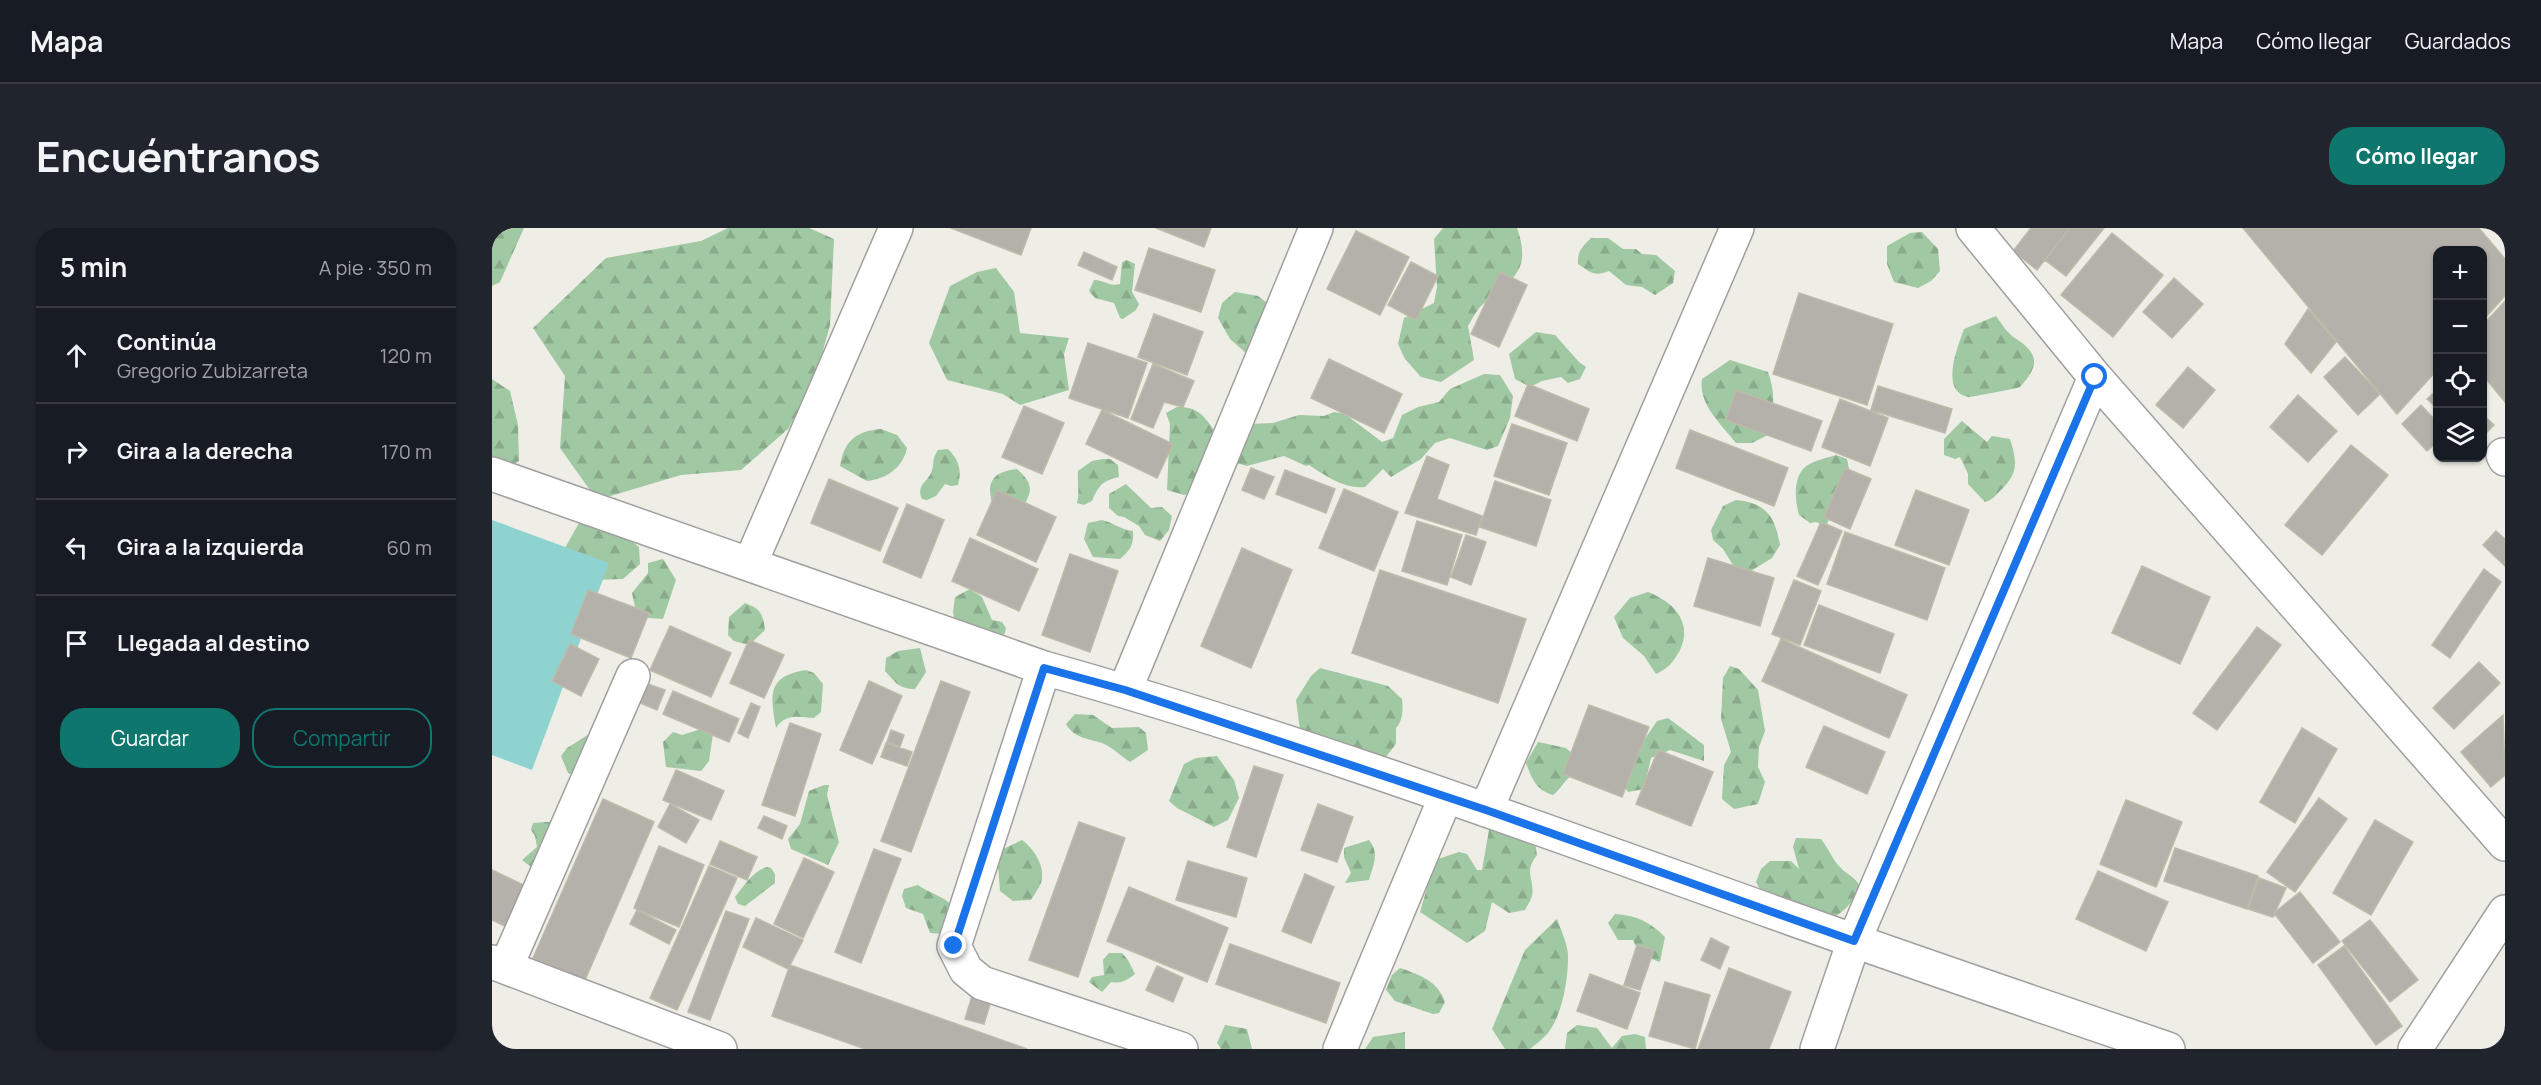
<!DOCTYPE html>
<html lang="es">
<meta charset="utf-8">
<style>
body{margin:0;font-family:Manrope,sans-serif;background:#20242c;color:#f1f3f6}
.controls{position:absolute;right:18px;top:18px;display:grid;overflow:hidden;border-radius:12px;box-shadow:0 2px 4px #0004}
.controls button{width:54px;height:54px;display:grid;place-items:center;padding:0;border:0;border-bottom:2px solid #363941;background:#171b24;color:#f1f3f6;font:30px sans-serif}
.stop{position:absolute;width:18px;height:18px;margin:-14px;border:4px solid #1a73e8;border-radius:50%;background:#fff}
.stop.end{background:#1a73e8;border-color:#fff;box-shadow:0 2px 6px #0008}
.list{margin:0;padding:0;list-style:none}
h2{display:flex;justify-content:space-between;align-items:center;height:78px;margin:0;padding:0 24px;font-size:26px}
h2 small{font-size:20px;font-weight:400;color:#9ea1a6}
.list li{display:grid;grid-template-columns:39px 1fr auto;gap:18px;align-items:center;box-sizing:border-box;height:96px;padding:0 24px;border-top:2px solid #363941}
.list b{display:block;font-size:22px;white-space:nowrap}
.list p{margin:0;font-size:20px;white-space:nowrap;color:#9ea1a6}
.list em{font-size:20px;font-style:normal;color:#9ea1a6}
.actions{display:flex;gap:12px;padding:18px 24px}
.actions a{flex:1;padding:14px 0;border:2px solid #0f766e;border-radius:24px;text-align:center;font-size:21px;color:#0f766e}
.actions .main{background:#0f766e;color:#fff}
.icon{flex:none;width:33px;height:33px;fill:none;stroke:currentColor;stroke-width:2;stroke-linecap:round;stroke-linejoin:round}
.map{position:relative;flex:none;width:2013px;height:821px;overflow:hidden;border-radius:24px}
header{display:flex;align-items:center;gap:36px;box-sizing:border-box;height:84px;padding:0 30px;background:#171b24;border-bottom:2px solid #363941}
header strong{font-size:28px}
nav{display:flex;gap:33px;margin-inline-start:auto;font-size:21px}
.intro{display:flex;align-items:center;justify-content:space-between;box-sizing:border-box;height:144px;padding:0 36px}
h1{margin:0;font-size:42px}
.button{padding:15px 27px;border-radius:24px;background:#0f766e;color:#fff;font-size:21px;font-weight:700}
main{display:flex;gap:36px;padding:0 36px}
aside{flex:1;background:#171b24;border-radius:24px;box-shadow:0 2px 4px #0004}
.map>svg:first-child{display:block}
.forest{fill:url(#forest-firs)}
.pitch{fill:#8ed3d0}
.building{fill:#b3b1a9;stroke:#bebaaa;stroke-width:1.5}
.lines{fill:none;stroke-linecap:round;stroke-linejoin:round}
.minor-casing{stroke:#a0a0a0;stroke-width:36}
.minor{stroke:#fff;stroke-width:33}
.route{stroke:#1a73e8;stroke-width:8}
</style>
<header>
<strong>Mapa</strong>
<nav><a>Mapa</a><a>Cómo llegar</a><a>Guardados</a></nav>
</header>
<div class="intro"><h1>Encuéntranos</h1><a class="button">Cómo llegar</a></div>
<main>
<aside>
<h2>5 min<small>A pie · 350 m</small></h2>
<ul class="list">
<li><svg class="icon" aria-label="ahead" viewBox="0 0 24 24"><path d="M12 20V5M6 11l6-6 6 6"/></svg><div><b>Continúa</b><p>Gregorio Zubizarreta</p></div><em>120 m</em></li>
<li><svg class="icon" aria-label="right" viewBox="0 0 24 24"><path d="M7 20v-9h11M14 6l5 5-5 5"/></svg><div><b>Gira a la derecha</b></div><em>170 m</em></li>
<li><svg class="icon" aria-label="left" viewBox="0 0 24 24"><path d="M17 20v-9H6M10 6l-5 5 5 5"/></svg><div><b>Gira a la izquierda</b></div><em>60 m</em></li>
<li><svg class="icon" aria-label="arrive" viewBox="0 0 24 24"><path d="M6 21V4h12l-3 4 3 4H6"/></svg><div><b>Llegada al destino</b></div></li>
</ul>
<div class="actions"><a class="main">Guardar</a><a>Compartir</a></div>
</aside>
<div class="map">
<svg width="2013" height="821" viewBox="0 0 2013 821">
<defs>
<pattern id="forest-firs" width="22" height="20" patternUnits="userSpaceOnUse" patternTransform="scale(1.5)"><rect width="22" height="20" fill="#a0c8a2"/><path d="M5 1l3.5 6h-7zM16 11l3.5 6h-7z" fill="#89ab8b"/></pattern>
</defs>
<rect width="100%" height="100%" fill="#eeeee6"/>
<path class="forest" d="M0,0H32L8,54L0,58Z
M236,0H317L342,11L338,97L322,155L296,201L249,242L189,247L105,272L68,220L73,148L41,100L114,30L209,13Z
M951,0H1025C1041,46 1018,51 989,78C984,83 980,92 976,98L982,132L949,154L929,149L913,131L906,116L912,90L942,75L945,59L942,11Z
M1430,4L1446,21L1448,43L1439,53L1426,60L1402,54L1395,36V18L1418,5Z
M1099,10H1116L1131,21H1144L1150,26L1164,27L1183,43L1181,55L1163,67L1150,59L1134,57L1117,43C1102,49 1098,44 1086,36C1085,23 1091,18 1099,10Z
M635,32L643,36L640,64L647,76L644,82L631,91L628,90L622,75L603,70L597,63L602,52C612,52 617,59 628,56L630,34Z
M504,40L522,64L528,105L577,110L572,126L577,162L528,177L511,166L455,152L437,115L458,58L485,44Z
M743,64L766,68L782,80L755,126L738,111L726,90L730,75Z
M1504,88C1509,95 1516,106 1523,110C1548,126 1547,138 1528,159C1521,161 1481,169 1476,169C1447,163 1466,118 1472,101Z
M1044,104L1063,107L1087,134L1094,139L1088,151L1076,155L1069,149L1050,153L1038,159L1023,151L1017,126Z
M1238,132L1276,144C1285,170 1281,182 1274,208L1260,215H1244C1229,196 1206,176 1210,151Z
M992,146L1008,147L1021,168L1018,190L1006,218L995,222L958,210L943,215L929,231L899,249L891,241L873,259C852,261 834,248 817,237L814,238L792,228L755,238L741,234L757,196L781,195L807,187L832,188L842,184L853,186L890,214L901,210L910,187L926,179L947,174L958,161Z
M0,151L18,163L26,197L27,233L0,248Z
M685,179C705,178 713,188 723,204L704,264L692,267L675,262L678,196L674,185Z
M1470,193L1495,214L1500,208L1518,211C1525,234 1527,245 1508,263C1503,268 1500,272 1493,274L1476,256V246L1468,229L1463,231L1452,227V211Z
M389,201L405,207L415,220C411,240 394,251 375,253L348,238C352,213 364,203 389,201Z
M456,221C467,232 470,242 466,257L459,258L453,256L444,268L435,272L430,271C424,258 434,255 439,245C443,236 439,232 446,222Z
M1344,227L1355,231L1358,246L1346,256L1341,283L1334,298L1324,294L1318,295L1307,287C1303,273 1301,251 1312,240C1319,233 1335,230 1344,227Z
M611,231H618L626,237L627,249C610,253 607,257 600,273L592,277L585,275C588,264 585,255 586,243L600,233Z
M525,241C539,254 542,260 532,277L503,283C493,258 497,244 525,241Z
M634,256L659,280L670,279L680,288L677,302L668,313L653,307L647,298L632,289L626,288L617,280V266Z
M1244,272C1275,275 1283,289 1288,317L1280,330L1254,346L1244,342L1231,321L1221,312L1219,302L1231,278Z
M111,291L147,319L148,336L131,351L100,352L73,320L87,295Z
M610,292C622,295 629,302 641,303C642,316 639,322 628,331L601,329L592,311L596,295Z
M171,331L184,352L171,391L145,389L140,365L156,345V335Z
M478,361L490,369L500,392L510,394L514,400L510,415L463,395L461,384L463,369Z
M1156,364C1182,374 1202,395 1187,424C1180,435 1177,440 1164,446L1152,428L1131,410L1122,389L1138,370Z
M253,375C269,381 271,386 273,402L257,417L242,413L236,407L237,389Z
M428,420L434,444L423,461C407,461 403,454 393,443L394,430L406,423Z
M1238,438L1247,441L1266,462L1273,503L1267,519L1266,539L1273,554L1266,576L1242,581L1230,571L1232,537L1239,524L1229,491L1231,450Z
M828,440L896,458L910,471C911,481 911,493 904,500V516L886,539C872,533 856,517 845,513C832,509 820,507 808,502L804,472L819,448Z
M314,442L322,445L331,456L329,484L322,490C306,489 294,485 284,500C278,467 275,448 314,442Z
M583,486L601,487L620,500L647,499L654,505L656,522L638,534C629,528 620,519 610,515C595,510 583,511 574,496Z
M1176,490L1212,517V533L1178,522L1159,530L1152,561L1136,564L1129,553L1142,527L1165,493Z
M209,501L221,506L217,533L209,543L174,539L171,514L181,504L190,507Z
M102,503L84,549L76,545L69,528L75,520Z
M1046,514L1074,520L1083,528L1079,548C1071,554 1069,561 1061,567C1044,562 1040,551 1034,535Z
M725,528L742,552L747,570L736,592L722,599L685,580L677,573L692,536L704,530Z
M332,557H337L335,567L347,614L336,637L299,621L296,611L308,596L317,563Z
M53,594H58L63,604L49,639H39L30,632L45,619L43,608L39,602L41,595Z
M1024,601L1043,614L1045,627C1031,645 1043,651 1040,668C1039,672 1035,678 1033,682L1017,685L1000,674L993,703L975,715L928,684L943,632L967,624L975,626L985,642H990L997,602Z
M1304,610L1329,611C1337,621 1340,631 1348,639C1355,647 1363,648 1368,659C1363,674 1350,685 1336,693L1271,667L1264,654L1269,641L1278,633H1299L1307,641L1301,619Z
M530,612C542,621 554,638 549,655C547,660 542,667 539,672L521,673L508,663L506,638L511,621Z
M877,612C888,625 881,638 877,652L853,655L859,645L852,629V620Z
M275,639L279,640L283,646V655L253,678L246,676L243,669C252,658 261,643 275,639Z
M426,657C438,666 453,668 462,680L452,706L438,705L431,686L414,680L410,668L412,661Z
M1123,686C1144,687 1158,694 1173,709L1168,734C1156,730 1145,724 1141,712H1126L1116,695Z
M1065,691C1069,702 1076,717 1076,728C1076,752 1071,785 1056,805C1051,811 1044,816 1038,821H1013L1000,801L1033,722Z
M617,725H630L636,732L643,746C635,752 630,756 619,754L610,764L597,754L600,749L612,747L611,732Z
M908,740C928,747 946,753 953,774L947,785L941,786L903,773L894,762L900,747Z
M733,797L755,801L760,821H729L725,815Z
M1085,797L1105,800L1120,820L1130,808L1143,806L1153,809L1154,821H1073L1075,805Z
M913,804V821H873L881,809Z"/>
<path class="pitch" d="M0,292L117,335L40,542L0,527Z"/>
<path class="building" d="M459,0H539L529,27Z
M664,0H719L712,19Z
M1539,0H1578L1545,42L1521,23Z
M1578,0H1612L1574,48L1553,32Z
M1751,0H1987L2013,31V68L1990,93V22H1946V141L1905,186Z
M864,3L917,29L888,87L835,61Z
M1620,5L1671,47L1621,109L1569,67Z
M657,20L723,42L709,84L643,62Z
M592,24L625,39L620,52L586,37Z
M919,34L946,48L924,92L896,77Z
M1008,44L1035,57L1007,119L979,106Z
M1682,50L1711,76L1680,110L1651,84Z
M1307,65L1401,96L1375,177L1281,146Z
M2013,73V174L1990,146V98Z
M1816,81L1844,114L1819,145L1793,116Z
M662,86L711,104L695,147L646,129Z
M596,115L655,135L636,190L577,170Z
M1853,129L1888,166L1866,187L1832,149Z
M837,131L910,166L892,205L819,170Z
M661,136L702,153L691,179L672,174L661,200L639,191Z
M1696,139L1723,162L1691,200L1664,177Z
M1036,156L1097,181L1085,213L1023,188Z
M1386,158L1460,181L1453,205L1379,182Z
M1946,161V181L1935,171Z
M1244,162L1330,193L1319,223L1234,192Z
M1806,167L1845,203L1816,234L1778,199Z
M1348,171L1396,190L1378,238L1330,219Z
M1929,177L1946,195V213L1935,223L1910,196Z
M532,178L572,195L550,246L510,229Z
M610,182L681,216L665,250L594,216Z
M1990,186L2002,197L1990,209Z
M1020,196L1075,215L1057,267L1002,248Z
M1198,202L1296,240L1282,278L1184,240Z
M1859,217L1896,247L1830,327L1793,297Z
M935,228L957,237L945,271L990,288L984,307L913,285Z
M759,240L782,249L772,271L750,262Z
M1353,240L1379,251L1358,301L1332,289Z
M793,242L843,261L834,285L784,266Z
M337,251L406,280L388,323L319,295Z
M1003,253L1059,272L1044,318L988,299Z
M852,261L906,284L882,343L827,320Z
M505,262L564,289L544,334L485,307Z
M1424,262L1477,282L1457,337L1403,317Z
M415,276L452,292L429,350L391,334Z
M925,293L970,307L955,357L910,343Z
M1329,294L1350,303L1326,357L1305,348Z
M2004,303L2013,311V338L1991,317Z
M1353,304L1453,340L1435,392L1335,356Z
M974,307L994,314L979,357L959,349Z
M478,310L546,341L527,383L460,353Z
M750,320L800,342L759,440L709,418Z
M578,326L626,343L598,424L550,407Z
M1216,330L1282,350L1268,398L1202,378Z
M1650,338L1718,369L1688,436L1620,405Z
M1992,341L2009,354L1958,430L1940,417Z
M888,342L1034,391L1006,475L860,425Z
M1302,352L1329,363L1308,417L1280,406Z
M96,362L157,385L139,430L79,406Z
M1327,377L1402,406L1388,445L1312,417Z
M178,398L239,425L219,469L158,442Z
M1765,399L1789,417L1725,502L1701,485Z
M1289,411L1415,467L1397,510L1270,453Z
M257,412L292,427L272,470L238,455Z
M78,416L107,431L89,468L60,453Z
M1987,434L2008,455L1962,501L1941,480Z
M377,453L410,468L380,536L348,522Z
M449,453L478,464L419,624L389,613Z
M153,455L173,462L165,482L146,474Z
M181,463L247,491L237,514L171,486Z
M259,475L268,479L256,510L246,505Z
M1097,477L1157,499L1130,569L1071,546Z
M2011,487L2013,547L1999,559L1969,524Z
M298,495L329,506L303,588L270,577Z
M1332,498L1393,524L1375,566L1314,539Z
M1810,500L1845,521L1803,595L1768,574Z
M399,502L412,507L408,519L395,514Z
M394,515L420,524L415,538L389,529Z
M1166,522L1221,544L1199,598L1144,576Z
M762,538L791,547L764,629L735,619Z
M184,542L232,563L219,592L171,572Z
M1827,570L1855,591L1803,664L1775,644Z
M111,571L162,594L93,752L41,730Z
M1634,572L1690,594L1664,659L1608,636Z
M178,576L207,592L194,615L166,599Z
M826,576L861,589L845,634L809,622Z
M272,588L295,598L290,611L266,600Z
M1883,592L1921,614L1879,687L1841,665Z
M587,594L633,610L586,749L537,732Z
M228,613L265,629L255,652L218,636Z
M167,618L212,637L187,699L142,680Z
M1683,620L1766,648L1755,681L1672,653Z
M382,621L409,631L369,735L343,724Z
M312,630L342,644L311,710L282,696Z
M696,633L755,650L744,689L684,672Z
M217,638L245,650L185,782L158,770Z
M0,642L38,660L19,701L0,692Z
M1606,643L1676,674L1654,723L1584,691Z
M813,646L842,659L819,715L790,703Z
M1767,650L1794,660L1781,689L1756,681Z
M637,659L736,700L715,754L615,713Z
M1808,664L1848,714L1821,735L1782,685Z
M145,682L184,702L177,716L138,696Z
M234,683L257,691L218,792L196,784Z
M264,690L311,712L296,741L251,719Z
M1878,692L1926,752L1898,774L1850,713Z
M1219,710L1237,719L1228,741L1209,732Z
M738,716L848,755L834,795L724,756Z
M1145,717L1162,722L1148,762L1132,757Z
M1852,718L1910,798L1884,817L1826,737Z
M298,737L535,821H373L280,788Z
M665,738L691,750L681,774L654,762Z
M1237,740L1299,764L1277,821H1206Z
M1098,746L1148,765L1135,801L1085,783Z
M1173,754L1218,767L1203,821L1157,808Z
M480,768L499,773L492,796L473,791Z"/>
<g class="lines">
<g class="minor-casing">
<path id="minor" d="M1481,0L1603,149L2013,616
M2011,227L2013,231
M0,246L552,440C799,509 1040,598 1281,684C1412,731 1544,776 1676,821
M258,336L404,0
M552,440L462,718L474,742L490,755L689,821
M633,462L824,0
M994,582L1245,0
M0,734L228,821
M14,739L141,448
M848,821L954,568
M1325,821L1362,713L1603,149
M1923,821L2013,684"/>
</g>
<use href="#minor" class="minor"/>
</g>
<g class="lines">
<path class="route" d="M462,718L552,440L633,462L994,582L1362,713L1603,149"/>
</g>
</svg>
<div class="controls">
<button>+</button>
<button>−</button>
<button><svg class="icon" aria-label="locate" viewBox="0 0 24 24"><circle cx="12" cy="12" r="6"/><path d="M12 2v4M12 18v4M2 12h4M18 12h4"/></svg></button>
<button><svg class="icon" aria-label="layers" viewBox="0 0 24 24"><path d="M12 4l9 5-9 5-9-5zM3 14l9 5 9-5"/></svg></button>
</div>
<div class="stop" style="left:1603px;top:149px"></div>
<div class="stop end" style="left:462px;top:718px"></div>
</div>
</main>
